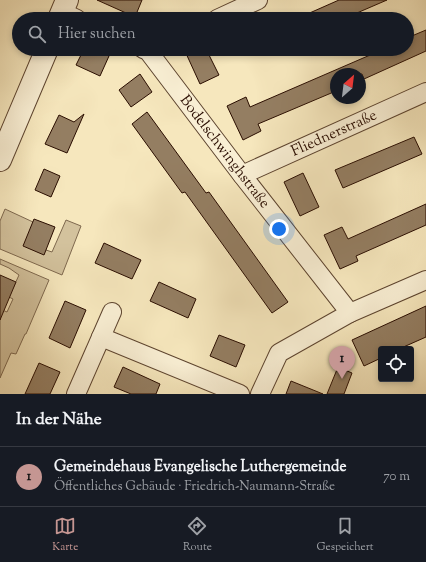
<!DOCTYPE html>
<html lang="de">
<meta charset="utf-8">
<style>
body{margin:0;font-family:"Sorts Mill Goudy",serif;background:#20242c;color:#f1f3f6}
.controls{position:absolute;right:12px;bottom:12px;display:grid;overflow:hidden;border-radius:4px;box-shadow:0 2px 6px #0003}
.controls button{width:36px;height:36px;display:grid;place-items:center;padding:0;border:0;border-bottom:1px solid #363941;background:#171b24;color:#f1f3f6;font:20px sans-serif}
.compass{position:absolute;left:330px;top:68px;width:36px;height:36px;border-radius:50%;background:#171b24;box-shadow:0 2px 6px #0003;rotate:28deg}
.you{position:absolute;left:279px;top:229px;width:14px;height:14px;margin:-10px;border:3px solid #fff;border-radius:50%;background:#1a73e8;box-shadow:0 0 0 6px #1a73e833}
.badge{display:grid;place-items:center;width:26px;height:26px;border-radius:50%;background:#c59692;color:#111;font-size:13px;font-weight:700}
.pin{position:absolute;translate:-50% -33px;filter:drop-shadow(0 1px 2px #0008)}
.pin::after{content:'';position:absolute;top:21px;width:14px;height:12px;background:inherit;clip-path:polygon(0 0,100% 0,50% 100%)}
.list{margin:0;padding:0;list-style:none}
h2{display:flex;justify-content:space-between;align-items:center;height:52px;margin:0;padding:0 16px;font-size:17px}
h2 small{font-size:13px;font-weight:400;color:#9ea1a6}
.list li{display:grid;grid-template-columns:26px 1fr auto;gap:12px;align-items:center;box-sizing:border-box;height:60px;padding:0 16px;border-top:1px solid #363941}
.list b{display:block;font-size:15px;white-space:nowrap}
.list p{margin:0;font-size:13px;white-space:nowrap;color:#9ea1a6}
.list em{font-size:13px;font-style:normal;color:#9ea1a6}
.icon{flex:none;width:22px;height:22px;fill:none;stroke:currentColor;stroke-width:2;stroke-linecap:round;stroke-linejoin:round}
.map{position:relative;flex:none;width:426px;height:394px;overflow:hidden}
.search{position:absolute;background:#171b24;box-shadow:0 2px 6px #0003;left:12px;right:12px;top:12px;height:44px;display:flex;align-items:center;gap:10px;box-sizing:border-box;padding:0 14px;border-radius:22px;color:#9ea1a6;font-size:15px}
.sheet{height:112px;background:#171b24}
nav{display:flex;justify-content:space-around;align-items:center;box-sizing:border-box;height:56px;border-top:1px solid #363941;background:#171b24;font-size:11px;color:#9ea1a6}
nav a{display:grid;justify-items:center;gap:2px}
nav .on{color:#c59692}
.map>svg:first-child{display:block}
.green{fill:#d3c29d;stroke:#7e684e}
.building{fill:#947e62;stroke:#2a0d00}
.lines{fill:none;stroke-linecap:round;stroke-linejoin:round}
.minor-casing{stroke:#5d442f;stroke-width:20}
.tertiary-casing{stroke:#5d442f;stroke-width:24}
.minor{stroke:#f9efd4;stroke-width:18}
.tertiary{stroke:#f9efd4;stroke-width:22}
.labels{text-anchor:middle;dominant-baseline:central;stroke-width:3;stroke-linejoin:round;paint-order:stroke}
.street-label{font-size:15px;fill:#2a0d00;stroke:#f9efd4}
</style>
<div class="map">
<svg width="426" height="394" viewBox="0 0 426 394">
<rect width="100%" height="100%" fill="#f6e7bd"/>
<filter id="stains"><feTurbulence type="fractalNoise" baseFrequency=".005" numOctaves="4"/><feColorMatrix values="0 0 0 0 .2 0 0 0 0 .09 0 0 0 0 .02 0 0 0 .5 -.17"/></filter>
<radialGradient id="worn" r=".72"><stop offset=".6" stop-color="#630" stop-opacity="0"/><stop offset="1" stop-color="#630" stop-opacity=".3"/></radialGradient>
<path class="green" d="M5,209L33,222L46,250L52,252L66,220L81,226L62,275L0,249V221Z
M0,259L49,280L26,334H25L16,354L11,353L0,378V309L7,312L13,299L9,297L19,275L9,268L0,264Z"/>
<path class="building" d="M97,0H142L135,17Z
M339,0H387L343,19H296Z
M426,30V51L364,79L362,74H336V91L258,124L261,131L243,140L227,106L246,97L250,107L384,49H407V38Z
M84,49H94L109,56L100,76L76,65Z
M184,49H206L219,75L200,84Z
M140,74L152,92L131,107L119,90Z
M147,112L206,193L209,192L288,302L272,313L185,192L182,193L132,124Z
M84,114L67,153L45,144L59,115L74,122Z
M414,137L422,154L343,188L335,170Z
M44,169L60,176L51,197L35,190Z
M303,173L319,207L300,216L284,182Z
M426,204V225L356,256L358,261L340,269L324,235L342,227L348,239Z
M34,219L55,227L44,255L23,246Z
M104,243L141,260L132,279L95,263Z
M0,275L16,282L0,320Z
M159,282L196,299L188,318L150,301Z
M65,301L86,310L70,348L49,338Z
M426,306V337L399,349H381V358L364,366L352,340Z
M219,335L245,345L236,367L210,356Z
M39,363L60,372L50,394H25Z
M123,367L160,384L156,394H131L114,387Z
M338,367L352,373L344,394H327Z
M291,381L323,394H286Z"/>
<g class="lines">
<g class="minor-casing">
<g id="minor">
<path d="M62,12L77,19"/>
<path d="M217,19L258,0"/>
<path id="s1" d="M143,49L148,51L242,175L350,313"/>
<path id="s2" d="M242,175L426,92"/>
<path d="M101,337L240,394"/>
<path d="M76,394L112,312"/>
<path d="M260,394L279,353L350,313L426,280"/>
</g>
</g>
<g class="tertiary-casing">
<path id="tertiary" d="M59,19L67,0
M0,160L47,49"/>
</g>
<use href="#minor" class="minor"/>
<use href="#tertiary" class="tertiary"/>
</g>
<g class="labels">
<g class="street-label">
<text stroke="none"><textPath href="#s2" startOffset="101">Fliednerstraße</textPath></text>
<text stroke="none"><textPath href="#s1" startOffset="132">Bodelschwinghstraße</textPath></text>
</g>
</g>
<rect width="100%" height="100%" filter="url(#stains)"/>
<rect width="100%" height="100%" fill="url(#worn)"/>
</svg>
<div class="controls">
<button><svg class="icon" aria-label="locate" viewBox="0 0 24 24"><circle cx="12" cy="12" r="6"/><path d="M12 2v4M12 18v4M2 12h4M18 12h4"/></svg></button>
</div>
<svg class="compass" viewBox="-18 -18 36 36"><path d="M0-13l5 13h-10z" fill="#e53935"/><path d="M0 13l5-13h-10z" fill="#9ea1a6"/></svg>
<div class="you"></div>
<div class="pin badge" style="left:342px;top:379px">1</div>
<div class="search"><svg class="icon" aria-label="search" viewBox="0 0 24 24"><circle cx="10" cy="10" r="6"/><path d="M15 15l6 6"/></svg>Hier suchen</div>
</div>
<section class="sheet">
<h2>In der Nähe<small></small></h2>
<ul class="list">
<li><span class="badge">1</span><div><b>Gemeindehaus Evangelische Luthergemeinde</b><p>Öffentliches Gebäude · Friedrich-Naumann-Straße</p></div><em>70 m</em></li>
</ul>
</section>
<nav>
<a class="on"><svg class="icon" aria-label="map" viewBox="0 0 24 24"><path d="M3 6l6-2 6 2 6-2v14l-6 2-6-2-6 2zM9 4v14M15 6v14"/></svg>Karte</a>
<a><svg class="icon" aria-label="directions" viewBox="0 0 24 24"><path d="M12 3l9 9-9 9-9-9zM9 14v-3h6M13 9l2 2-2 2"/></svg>Route</a>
<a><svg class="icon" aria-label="saved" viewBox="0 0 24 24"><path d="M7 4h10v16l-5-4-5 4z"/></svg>Gespeichert</a>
</nav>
